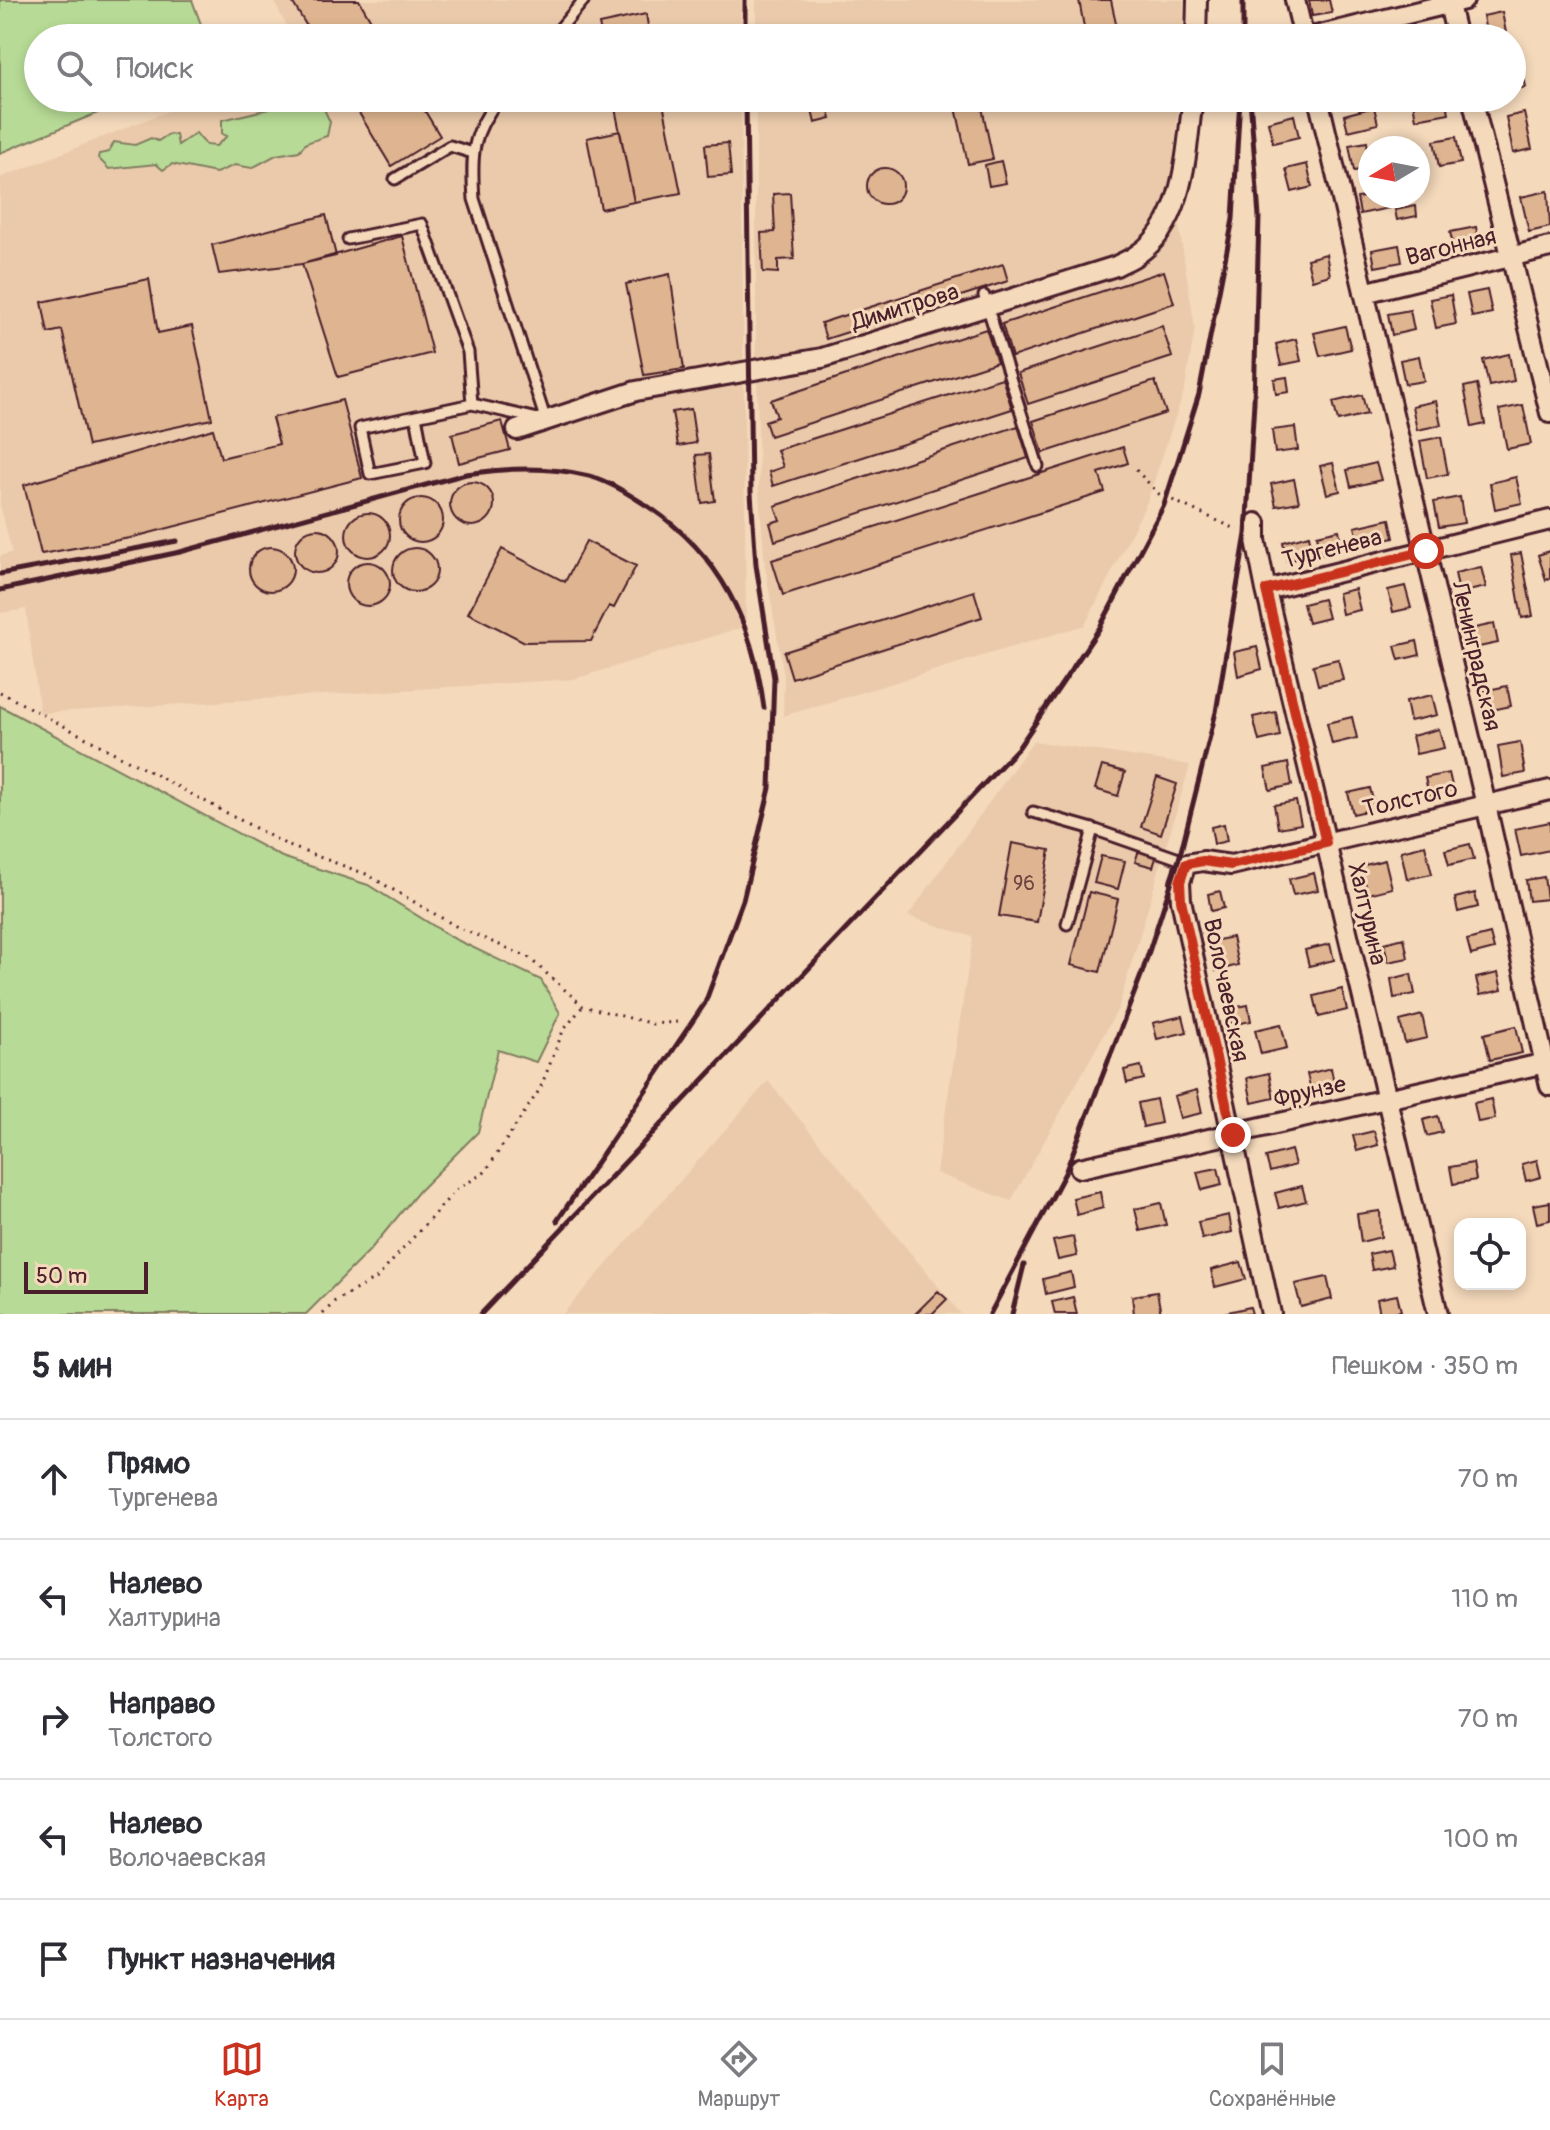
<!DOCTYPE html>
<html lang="ru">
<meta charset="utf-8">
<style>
body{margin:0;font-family:Pangolin,sans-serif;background:#f2f2f3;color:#2b2b33}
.controls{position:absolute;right:24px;bottom:24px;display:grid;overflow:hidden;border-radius:16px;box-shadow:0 4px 12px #0003}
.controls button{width:72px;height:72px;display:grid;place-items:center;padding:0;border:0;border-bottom:2px solid #e1e1e2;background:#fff;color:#2b2b33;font:40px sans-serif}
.compass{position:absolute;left:1358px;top:136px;width:72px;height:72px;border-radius:50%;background:#fff;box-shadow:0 4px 12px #0003;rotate:260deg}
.scale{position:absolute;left:24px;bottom:20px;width:124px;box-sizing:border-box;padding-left:8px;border:4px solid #4a1f2b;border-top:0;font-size:22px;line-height:28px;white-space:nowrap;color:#4a1f2b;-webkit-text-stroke:6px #f4d9bb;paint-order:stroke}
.stop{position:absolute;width:24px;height:24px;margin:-18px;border:6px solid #c8321e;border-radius:50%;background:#fff}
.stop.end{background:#c8321e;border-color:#fff;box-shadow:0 2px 8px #0008}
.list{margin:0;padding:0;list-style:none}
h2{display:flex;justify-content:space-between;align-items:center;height:104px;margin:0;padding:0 32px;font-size:34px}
h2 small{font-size:26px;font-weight:400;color:#7c7c81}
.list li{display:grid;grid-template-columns:52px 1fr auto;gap:24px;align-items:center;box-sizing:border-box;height:120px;padding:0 32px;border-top:2px solid #e1e1e2}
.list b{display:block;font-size:30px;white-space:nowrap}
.list p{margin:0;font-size:26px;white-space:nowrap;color:#7c7c81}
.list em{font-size:26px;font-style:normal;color:#7c7c81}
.icon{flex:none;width:44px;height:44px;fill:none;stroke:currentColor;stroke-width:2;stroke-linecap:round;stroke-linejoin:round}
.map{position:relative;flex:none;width:1550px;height:1314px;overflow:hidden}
.search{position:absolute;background:#fff;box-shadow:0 4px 12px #0003;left:24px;right:24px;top:24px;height:88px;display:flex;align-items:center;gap:20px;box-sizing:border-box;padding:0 28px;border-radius:44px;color:#7c7c81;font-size:30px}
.sheet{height:704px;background:#fff}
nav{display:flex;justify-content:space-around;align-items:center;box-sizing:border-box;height:112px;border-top:2px solid #e1e1e2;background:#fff;font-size:22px;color:#7c7c81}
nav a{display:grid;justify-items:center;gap:4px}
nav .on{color:#c8321e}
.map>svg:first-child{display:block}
.built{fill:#eacaab}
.green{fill:#b7db96;stroke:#807d60;stroke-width:2}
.building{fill:#deb590;stroke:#4a1f2b;stroke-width:2}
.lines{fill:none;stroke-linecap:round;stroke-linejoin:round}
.lane-casing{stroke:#4a1f2b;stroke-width:15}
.street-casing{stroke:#4a1f2b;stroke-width:24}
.path{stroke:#4a1f2b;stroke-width:3;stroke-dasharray:2 6;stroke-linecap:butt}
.lane{stroke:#f4d9bb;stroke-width:9}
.street{stroke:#f4d9bb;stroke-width:18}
.rail{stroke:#4a1f2b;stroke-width:5}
.route{stroke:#c8321e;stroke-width:10}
.labels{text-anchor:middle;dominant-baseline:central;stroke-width:6;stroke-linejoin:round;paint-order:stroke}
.number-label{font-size:20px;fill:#6f4444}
.street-label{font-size:24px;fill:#4a1f2b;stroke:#f4d9bb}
</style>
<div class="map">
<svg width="1550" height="1314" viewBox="0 0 1550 1314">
<rect width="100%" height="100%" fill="#f4d9bb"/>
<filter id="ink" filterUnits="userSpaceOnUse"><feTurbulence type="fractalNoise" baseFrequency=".0125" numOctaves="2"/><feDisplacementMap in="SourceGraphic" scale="16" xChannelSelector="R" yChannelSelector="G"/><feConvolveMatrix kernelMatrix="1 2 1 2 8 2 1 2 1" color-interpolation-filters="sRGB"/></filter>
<g filter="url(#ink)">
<path class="built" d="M273,0H741V38H293Z
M756,0H1184L1182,38H756Z
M201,98H741L746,626L574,679L40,713L26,609L0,613V556L12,552L0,505V178Z
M756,98H1178L1173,176L1166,205L1153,229L1135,246L1114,261L820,354L756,364Z
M1177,214L1195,328L1185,388L1147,502L1085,625L783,716L784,676L765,566L759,493L757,375L1119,270Z
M1033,741L1190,765L1118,1009L1011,1201L936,1173L973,937L908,916Z
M768,1081L961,1314H563Z"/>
<path class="green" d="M0,0H192L206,38H38V98H134L0,153Z
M298,98H319L330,122L327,136L306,143L299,151L276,155L252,168L235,165L216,173L172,164L163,170L156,164L109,169L98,158L99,154L109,152L114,142L135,145L151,138L158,141L169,134L176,135L178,145L196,133L206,145L216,146L227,136L222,134V120L273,108Z
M0,706L282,857L368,885L455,939L541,980L560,1013L536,1062L498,1050L478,1132L419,1191L370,1250L306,1314H0Z"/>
<path class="building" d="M291,0H359L381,38H314Z
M1079,0H1111L1119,38H1086Z
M1309,0H1329L1332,13L1312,16Z
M1502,12L1507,38H1487L1483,16Z
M646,14L650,38H602L599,24Z
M1522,68L1526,87L1512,90V71Z
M350,98H417L440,136L391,166Z
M613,98H662L681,193L634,202Z
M809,98H826L831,119L815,123Z
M954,98H980L993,159L968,164Z
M1432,98H1446L1449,113L1416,119L1413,102Z
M1374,107L1378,124L1348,131L1344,115Z
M1524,113L1532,149L1513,153L1506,117Z
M1294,115L1299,137L1273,143L1268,122Z
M620,131L634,202L601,209L587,138Z
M1456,137L1461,163L1439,167L1434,141Z
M1367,142L1370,168L1354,171L1349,145Z
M728,143L731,175L708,177L705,145Z
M1001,161L1006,183L989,186L985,165Z
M1307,164L1312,187L1292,192L1286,169Z
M867 186a18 18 0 1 1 36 0a18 18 0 1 1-36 0Z
M1548,191L1550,227L1529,232L1521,197Z
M790,193L794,259L778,260V273L763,272L761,233L775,232L773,194Z
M1370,196H1387L1389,208L1360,214L1357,198Z
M1416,206L1417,216L1397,220L1395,210Z
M326,215L336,256L302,264L219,274L212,245Z
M1476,227L1479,244L1454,249L1450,232Z
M402,236L432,353L338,377L302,264Z
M1399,245L1402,262L1375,267L1372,250Z
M1326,254L1330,275L1312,280L1307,259Z
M1003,264L1008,281L826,339L821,323Z
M1164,271L1174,303L1012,357L1002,324Z
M670,274L684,369L644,375L626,284Z
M149,279L158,333L192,326L212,419L88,446L62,330L48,333L42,302Z
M1487,290L1492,313L1472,317L1467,294Z
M1451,295L1456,324L1436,328L1430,299Z
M1410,310L1414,330L1392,335L1388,314Z
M1162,326L1172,357L1028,404L1018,373Z
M1345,326L1351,349L1320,356L1314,333Z
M986,329L997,362L770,436L765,421L777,417L771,400Z
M1296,339L1301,361L1281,365L1276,344Z
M1509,354L1514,381L1489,386L1483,360Z
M1419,356L1424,381L1405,384L1400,360Z
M1287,377L1289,392L1276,394L1274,379Z
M1002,378L1012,409L773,486L769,472L783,467L777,450Z
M1155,381L1166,413L1043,453L1033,421Z
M1477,384L1485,424L1472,427L1464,387Z
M1362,395L1367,414L1338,421L1333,402Z
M342,400L362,478L130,538L41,554L24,485L213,429L221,458L279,444L272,418Z
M1436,401L1441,425L1417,430L1412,406Z
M1523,405L1531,444L1507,449L1499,410Z
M691,409L696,443L678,446L672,412Z
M502,421L510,450L459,463L452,434Z
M1018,426L1028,458L775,541L770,523L780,520L775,506Z
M1295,427L1298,450L1275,453L1272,430Z
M1441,437L1448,474L1427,478L1420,441Z
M1123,447L1128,463L1099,473L1105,492L783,595L772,560Z
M709,454L715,501L702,503L696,455Z
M1333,463L1340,491L1327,494L1320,466Z
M1376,463L1381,480L1351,487L1347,470Z
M1516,477L1522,503L1495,509L1490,483Z
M1294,479L1299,502L1276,506L1271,484Z
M450 504a22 22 0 1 1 44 0a22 22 0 1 1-44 0Z
M1460,497L1464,523L1439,527L1434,502Z
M399 520a22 22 0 1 1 44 0a22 22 0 1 1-44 0Z
M346 535a22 22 0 1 1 44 0a22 22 0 1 1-44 0Z
M1390,519L1394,538L1360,546L1355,527Z
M295 551a22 22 0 1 1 44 0a22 22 0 1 1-44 0Z
M1339,530L1343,549L1321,554L1317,535Z
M1309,535L1313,555L1287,561L1283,542Z
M586,541L636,566L614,608L609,606L591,641L525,642L468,613L502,549L565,582Z
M249 569a22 22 0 1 1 44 0a22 22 0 1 1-44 0Z
M393 570a22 22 0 1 1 44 0a22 22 0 1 1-44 0Z
M1550,551V578L1546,580L1538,555Z
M1521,553L1533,616L1522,618L1511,555Z
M346 584a22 22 0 1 1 44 0a22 22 0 1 1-44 0Z
M1481,567L1486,587L1459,593L1455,573Z
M1405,586L1411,608L1393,612L1388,590Z
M1355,589L1360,610L1342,614L1338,593Z
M974,591L982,617L792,678L784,652Z
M1323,599L1328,618L1308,623L1303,604Z
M1494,624L1498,643L1474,648L1470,629Z
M1417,641L1420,655L1399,660L1395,646Z
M1257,647L1262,669L1238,676L1234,652Z
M1338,659L1343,680L1318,685L1313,665Z
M1507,686L1511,706L1487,711L1483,691Z
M1432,695L1437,715L1410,721L1406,701Z
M1276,712L1280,736L1259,741L1253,717Z
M1352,717L1357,738L1332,744L1327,723Z
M1439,729L1444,748L1416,754L1412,736Z
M1520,742L1525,773L1503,777L1498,746Z
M1288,763L1292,785L1270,790L1265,768Z
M1102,766L1125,772L1118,796L1095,789Z
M1449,773L1453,790L1429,795L1425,778Z
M1157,777L1177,784L1161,834L1141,827Z
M1370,788L1375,809L1353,814L1348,793Z
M1296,801L1301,824L1278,828L1274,805Z
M1550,822V850L1521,856L1515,829Z
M1224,824L1227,841L1214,844L1211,827Z
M1012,843L1050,850L1037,922L999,916Z
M1470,844L1474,859L1449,865L1445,850Z
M1425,845L1432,874L1407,879L1401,851Z
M1139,850L1157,855L1153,867L1135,862Z
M1101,856L1125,861L1118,889L1094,883Z
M1385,860L1392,888L1368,894L1361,866Z
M1314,873L1318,890L1293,895L1289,879Z
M1544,877L1547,899L1529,901L1526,880Z
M1220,891L1224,908L1211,911L1208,894Z
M1089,892L1118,899L1100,972L1071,965Z
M1475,893L1478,907L1458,912L1455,898Z
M1490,934L1494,949L1471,955L1467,940Z
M1232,937L1238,965L1216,971L1209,942Z
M1404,938L1408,958L1388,962L1384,943Z
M1330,944L1334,960L1309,966L1305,950Z
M1498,973L1502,990L1480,995L1476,978Z
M1411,974L1415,994L1394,998L1391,979Z
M1342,989L1347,1010L1319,1017L1314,996Z
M1248,1005L1251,1021L1231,1025L1228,1009Z
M1422,1015L1427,1038L1405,1043L1400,1021Z
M1183,1016L1187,1032L1157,1039L1153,1023Z
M1281,1024L1287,1048L1261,1054L1255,1030Z
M1516,1026L1522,1053L1490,1060L1484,1034Z
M1141,1066L1144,1079L1127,1083L1124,1070Z
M1331,1068L1335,1089L1312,1095L1307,1074Z
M1269,1073L1274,1098L1252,1103L1247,1078Z
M1197,1090L1202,1113L1180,1118L1174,1096Z
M1156,1099L1161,1123L1143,1127L1138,1103Z
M1491,1099L1495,1119L1478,1122L1474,1103Z
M1438,1116L1442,1132L1427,1136L1423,1120Z
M1374,1131L1378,1145L1357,1151L1353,1136Z
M1291,1150L1295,1165L1270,1172L1266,1157Z
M1537,1160L1541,1177L1526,1181L1522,1164Z
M1473,1163L1476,1180L1453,1184L1450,1167Z
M1218,1168L1222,1185L1202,1190L1197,1172Z
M1302,1186L1306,1201L1279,1208L1275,1193Z
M1100,1192L1103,1208L1077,1215L1073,1198Z
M1550,1202V1220L1537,1223L1533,1205Z
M1161,1203L1166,1225L1140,1231L1135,1209Z
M1380,1211L1381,1237L1361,1242L1357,1214Z
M1229,1215L1232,1232L1202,1239L1198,1222Z
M1073,1237L1077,1256L1058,1260L1053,1241Z
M1389,1250L1393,1266L1372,1270L1369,1254Z
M1241,1262L1246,1279L1215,1287L1211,1270Z
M1071,1272L1074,1287L1046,1294L1043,1279Z
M1327,1277L1332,1299L1301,1307L1295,1284Z
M938,1291L947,1299L932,1314H915Z
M1157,1292L1161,1314H1134L1132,1296Z
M1397,1295L1401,1311L1380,1314L1377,1299Z
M1073,1297L1077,1314H1055L1052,1302Z
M1250,1307L1252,1314H1223V1313Z"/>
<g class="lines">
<g class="lane-casing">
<path id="lane" d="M552,38L584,0
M395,179L450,146L473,153
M348,239L422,224L468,352L472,404
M984,296L1038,466
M416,416L425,463L370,474L360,428L472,404L546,421L474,199C471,156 471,132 500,98
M1033,812L1093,829L1179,859L1186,864
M1067,924L1093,829"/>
</g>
<g class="street-casing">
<path id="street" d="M1295,0L1304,38
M1448,0L1457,38
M1196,38L1197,0
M1308,38L1464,0
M1318,98L1486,805L1550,1086
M1472,98L1550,413
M1364,293L1550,247
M517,430L636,391L822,358L1116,266C1123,262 1132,259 1138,254C1186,222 1186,149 1193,98
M1256,523V540L1266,590L1438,1314
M1266,590L1550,520
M1080,1168L1550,1062
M1271,1314L1181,900L1180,882L1186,864L1203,861L1231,865L1550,790"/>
</g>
<path class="path" d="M1136,470L1159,494L1238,530
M0,692L289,846L366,874L459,928L528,957L583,1006L653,1024L677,1022
M323,1314L335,1301L377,1278L456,1190L485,1172L540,1089L563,1031L583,1006"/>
<use href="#lane" class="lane"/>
<use href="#street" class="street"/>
<path class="rail" d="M745,0V38
M1243,0V38
M0,574L177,541
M0,590L180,552L466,474C506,468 549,466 589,476C611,482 630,495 649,507C721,555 753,623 764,708
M557,1221L705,1003L743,900L770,788L774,678L756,565L751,493L746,98
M481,1314L1019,747L1099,629L1164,505L1199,394L1233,219L1240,98
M990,1314L1065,1173L1142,973L1179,859L1216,712L1246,534L1254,402L1259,217L1250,98
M1012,1314L1024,1265"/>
</g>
</g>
<g class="lines" filter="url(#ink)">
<path class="route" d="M1233,1135L1181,900L1180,882L1186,864L1203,861L1231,865L1326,843L1266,590L1426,551"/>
</g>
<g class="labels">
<g class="number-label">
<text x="1024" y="883">96</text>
</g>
<g class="street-label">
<text transform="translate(1451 247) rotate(-14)">Вагонная</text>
<text transform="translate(905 307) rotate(-17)">Димитрова</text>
<text transform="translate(1332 549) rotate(-14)">Тургенева</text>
<text transform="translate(1476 656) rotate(77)">Ленинградская</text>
<text transform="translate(1410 799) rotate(-13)">Толстого</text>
<text transform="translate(1367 914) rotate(77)">Халтурина</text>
<text transform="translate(1226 990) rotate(78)">Волочаевская</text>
<text transform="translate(1310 1092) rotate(-13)">Фрунзе</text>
</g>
</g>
</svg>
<div class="controls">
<button><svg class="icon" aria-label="locate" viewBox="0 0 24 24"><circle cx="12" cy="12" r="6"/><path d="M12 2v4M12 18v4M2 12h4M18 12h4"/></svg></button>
</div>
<svg class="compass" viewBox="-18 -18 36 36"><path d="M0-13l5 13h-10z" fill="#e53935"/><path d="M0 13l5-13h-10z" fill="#7c7c81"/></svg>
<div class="scale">50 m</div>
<div class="stop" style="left:1426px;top:551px"></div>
<div class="stop end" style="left:1233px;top:1135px"></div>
<div class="search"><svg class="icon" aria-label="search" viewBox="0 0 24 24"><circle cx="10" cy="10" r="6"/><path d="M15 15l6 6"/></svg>Поиск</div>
</div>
<section class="sheet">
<h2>5 мин<small>Пешком · 350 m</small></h2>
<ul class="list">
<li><svg class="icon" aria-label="ahead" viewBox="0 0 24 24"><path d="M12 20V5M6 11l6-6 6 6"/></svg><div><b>Прямо</b><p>Тургенева</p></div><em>70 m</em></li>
<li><svg class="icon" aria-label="left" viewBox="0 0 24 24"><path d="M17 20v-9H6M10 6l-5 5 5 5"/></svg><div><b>Налево</b><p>Халтурина</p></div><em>110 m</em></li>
<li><svg class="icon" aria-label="right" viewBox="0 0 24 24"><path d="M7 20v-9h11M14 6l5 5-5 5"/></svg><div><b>Направо</b><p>Толстого</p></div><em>70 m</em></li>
<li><svg class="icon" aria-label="left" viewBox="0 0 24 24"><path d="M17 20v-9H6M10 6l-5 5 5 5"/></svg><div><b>Налево</b><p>Волочаевская</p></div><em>100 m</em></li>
<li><svg class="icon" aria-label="arrive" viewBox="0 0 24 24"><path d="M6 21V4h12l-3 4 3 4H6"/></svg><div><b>Пункт назначения</b></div></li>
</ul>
</section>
<nav>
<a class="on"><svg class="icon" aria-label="map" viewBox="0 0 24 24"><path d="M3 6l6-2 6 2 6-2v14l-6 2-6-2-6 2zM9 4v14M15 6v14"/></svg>Карта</a>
<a><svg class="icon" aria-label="directions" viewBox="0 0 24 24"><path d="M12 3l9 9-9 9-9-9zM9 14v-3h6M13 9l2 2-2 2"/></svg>Маршрут</a>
<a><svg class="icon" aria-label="saved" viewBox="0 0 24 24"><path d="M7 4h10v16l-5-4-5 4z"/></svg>Сохранённые</a>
</nav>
